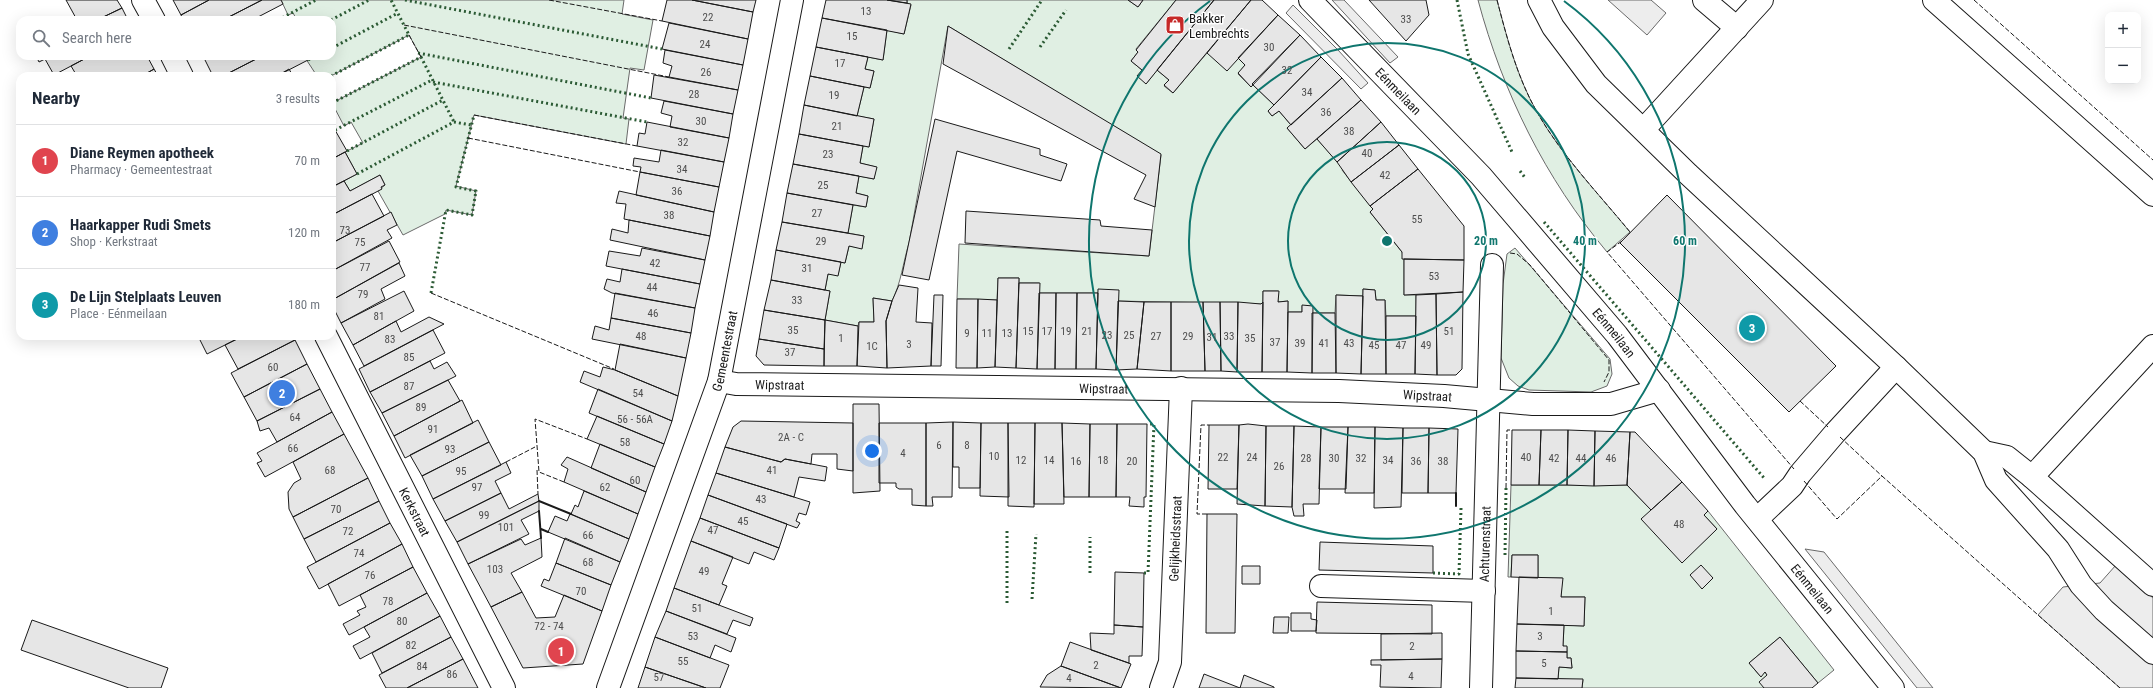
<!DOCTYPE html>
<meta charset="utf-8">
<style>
body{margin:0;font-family:"Roboto Condensed",sans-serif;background:#f2f2f3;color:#1f2937}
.controls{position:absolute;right:12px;top:12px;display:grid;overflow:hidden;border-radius:8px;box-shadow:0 4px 16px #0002}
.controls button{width:36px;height:36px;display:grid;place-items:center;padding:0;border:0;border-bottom:1px solid #e0e1e3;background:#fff;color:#1f2937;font:20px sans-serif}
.you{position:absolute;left:872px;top:451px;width:14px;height:14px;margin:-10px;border:3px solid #fff;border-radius:50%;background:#1a73e8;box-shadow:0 0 0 6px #1a73e833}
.badge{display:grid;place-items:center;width:26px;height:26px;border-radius:50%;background:#c62828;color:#fff;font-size:13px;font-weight:700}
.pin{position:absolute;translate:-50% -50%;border:2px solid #fff;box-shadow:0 1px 4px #0006}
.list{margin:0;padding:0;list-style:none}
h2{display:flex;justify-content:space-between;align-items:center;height:52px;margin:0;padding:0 16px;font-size:17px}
h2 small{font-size:13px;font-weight:400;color:#747a83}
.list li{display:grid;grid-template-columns:26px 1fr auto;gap:12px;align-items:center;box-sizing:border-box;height:72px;padding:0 16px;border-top:1px solid #e0e1e3}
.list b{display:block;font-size:15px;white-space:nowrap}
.list p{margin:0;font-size:13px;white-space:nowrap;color:#747a83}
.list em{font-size:13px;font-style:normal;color:#747a83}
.icon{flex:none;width:22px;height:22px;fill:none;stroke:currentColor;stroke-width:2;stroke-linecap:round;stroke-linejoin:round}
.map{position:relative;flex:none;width:2153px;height:688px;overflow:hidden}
.search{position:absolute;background:#fff;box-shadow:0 4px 16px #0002;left:16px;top:16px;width:320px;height:44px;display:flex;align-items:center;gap:10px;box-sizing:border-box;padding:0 14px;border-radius:12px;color:#747a83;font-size:15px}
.panel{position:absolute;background:#fff;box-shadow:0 4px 16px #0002;left:16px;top:72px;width:320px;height:268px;border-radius:12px}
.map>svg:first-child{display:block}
.green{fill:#e0efe3;stroke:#6a6a6a}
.parking{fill:#ededed;stroke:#6a6a6a}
.building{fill:#e6e6e6;stroke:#1a1a1a}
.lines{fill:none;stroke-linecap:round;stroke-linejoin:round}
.minor-casing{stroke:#1a1a1a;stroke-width:24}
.minor{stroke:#fff;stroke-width:22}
.hedge{stroke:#2b5a34;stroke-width:3;stroke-dasharray:2 3;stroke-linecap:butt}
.fence{stroke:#1a1a1a;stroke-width:1;stroke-dasharray:5 2;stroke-linecap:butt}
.wall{stroke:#1a1a1a;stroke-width:2}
.ring{fill:none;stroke:#0f766e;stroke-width:2}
.labels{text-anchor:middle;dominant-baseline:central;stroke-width:3;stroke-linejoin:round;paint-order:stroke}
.number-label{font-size:11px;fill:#4d4d4d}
.poi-label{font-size:13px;fill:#1a1a1a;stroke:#fff;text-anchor:start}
.street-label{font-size:13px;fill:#1a1a1a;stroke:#fff}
.centre{fill:#0f766e;stroke:#fff;stroke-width:2}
.ring-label{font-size:12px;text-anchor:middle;font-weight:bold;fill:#0f766e;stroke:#fff;stroke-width:3;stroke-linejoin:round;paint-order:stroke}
</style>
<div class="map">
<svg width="2153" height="688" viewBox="0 0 2153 688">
<rect width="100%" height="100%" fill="#fff"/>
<path class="green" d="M281,0H624L622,14L653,20L644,70L630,68L623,118L629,119L626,144L474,115L456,186L476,191L472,215L446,210L445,214L403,235L378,191L385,185L380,175L350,191L344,181L357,174L345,152L363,143L351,122L344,126L332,103L421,57L409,35L331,76H317L304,56H332V20H297L293,13L288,15Z
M907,0H1128L1138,7L1143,0H1176L1136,49L1138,52L1131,61L1142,70L1146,84L1157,70L1169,80L1164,86L1173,93L1207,53L1238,58L1245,65L1238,74L1250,86L1252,84L1274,105L1268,111L1272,116L1279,111L1291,125L1287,128L1305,149L1317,139L1344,169L1342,170L1373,209L1370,212L1402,252L1404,259V295H1416V316H1386L1385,300H1376L1375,290L1363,289V296L1336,295L1335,313H1312L1302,306V312H1288V301L1278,302V291H1263V302L1261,304L1118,301L1098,293H1039V283H1019V278H998L997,300L957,299L959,244L1149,256L1161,155L948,26L909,243C903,263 901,283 892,301L873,298L874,322H859L858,326L825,320L830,291L825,290L828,274L838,275L841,262L845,263L849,246L862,248L864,236L848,233L853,205L866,207L868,196L856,193L859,176L874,179L876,167L860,163L863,146L869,147L874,119L857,116L864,87L870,88L874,71L865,69L868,57L883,60L887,30L904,34L911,5L907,3Z
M1478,0H1497C1507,38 1517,77 1537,112C1562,156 1598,193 1630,232L1607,252C1545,178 1503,93 1478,0Z
M1515,248L1610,359L1612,374L1607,386L1591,392L1529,390L1518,386L1509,378L1501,358L1503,284L1507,254Z
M1511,485H1627L1651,510L1682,562L1717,529L1704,515L1708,511L1834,670L1818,683L1780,637L1749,663L1760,676L1765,672L1767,675L1764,688H1582L1583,680L1558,679L1559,667L1572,668L1571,658H1567V647L1563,646L1564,625L1584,626L1585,597H1561L1562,578H1538V555H1512L1511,577H1508Z"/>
<path class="parking" d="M1332,0H1344L1398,57L1390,63Z
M1608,0H1651L1666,13L1647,35Z
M1293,5L1338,50L1368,83L1361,89L1286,13Z
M1805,549L1824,552L1933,688H1917Z
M2116,565L2153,598V688H2120L2038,615L2063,587L2100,583Z"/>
<path class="building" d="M66,0H117L122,8L97,20H77Z
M173,0H209L181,15Z
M209,0H262L223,20H183L181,15Z
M262,0H281L283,4L258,17L259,20H223Z
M667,0H692L753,12L748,39L662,21Z
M692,0H756L753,12Z
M826,0H887L911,4L904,34L822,18Z
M887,0H907V3Z
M1128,0H1143L1138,7Z
M1176,0H1214L1146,84L1137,76L1142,70L1131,61L1138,52L1136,50Z
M1214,0H1251L1173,93L1164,85L1169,80L1157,70Z
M1251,0H1262L1278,15L1227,71L1207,53Z
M1369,0H1426L1429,15L1406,41Z
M122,8L128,20H97Z
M1278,15L1300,35L1251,87L1238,73L1245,65L1238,58Z
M822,18L887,30L883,60L816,47Z
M669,23L748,39L743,65L662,49Z
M948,26L1161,154L1155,207L1134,199L1146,175L943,64Z
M1300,35L1321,57L1274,105L1252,84Z
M816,47L868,57L865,69L874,71L870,88L810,76Z
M665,50L743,65L738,90L669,77L672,66L663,63Z
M36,56H90L54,75L45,59L39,62Z
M90,56H147L154,69L142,76H77L71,66Z
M208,56H262L223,76H213L204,58Z
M262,56H305L308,60L277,76H223Z
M1321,57L1342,78L1291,125L1279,111L1272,116L1268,111Z
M154,69L158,76H142Z
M289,69L293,76H277Z
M654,75L738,90L733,114L651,98Z
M810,76L864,87L857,116L804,105Z
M1342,78L1361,100L1305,149L1287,128Z
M1361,100L1381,122L1337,162L1317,139Z
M664,101L733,114L729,138L670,127L672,116L661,113Z
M804,105L874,119L869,147L799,134Z
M935,119L1040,149V155L1067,164L1061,181L957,151L929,280L902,275Z
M647,122L729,138L724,162L637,146L639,133L645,134Z
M1381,122L1399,145L1351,182L1337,162Z
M335,130L347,151L332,159V132Z
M799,134L863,146L860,163L877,167L874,179L793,164Z
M1399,145L1418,169L1370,206L1351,182Z
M661,150L724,162L719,187L640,172L641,167L633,166L634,158L659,162Z
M345,152L357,174L332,187V159Z
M793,164L859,176L856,193L868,196L866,207L787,193Z
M1418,169L1464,226V260L1402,259V252L1370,212L1373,209L1370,206Z
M640,172L719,187L714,212L636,195Z
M380,175L385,185L381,187L382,189L332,215V187L344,181L350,191Z
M619,191L714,212L710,236L624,219L626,204L616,203Z
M787,193L853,205L848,233L782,222Z
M372,194L384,216L332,243V215Z
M1667,195L1836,366L1789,412L1620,243Z
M966,211L1100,220L1101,226L1152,230L1149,256L965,243Z
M391,212L397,225L387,230L392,238L332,271V243Z
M629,220L710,236L705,260L610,240L612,229L628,233Z
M782,222L864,236L862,249L849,246L845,263L776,250Z
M389,241L400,262L332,300V271Z
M642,248L705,260L700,284L606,266L609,251L640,256Z
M776,250L841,262L838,276L828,274L825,290L771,280Z
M1404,259L1464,260L1463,292L1404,295Z
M399,263L405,276L381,289L385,299L341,323L332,305V300Z
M622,269L700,284L695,308L612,293L604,289L607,279L620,282Z
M998,278H1019L1016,368L995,367Z
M771,280L830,291L825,320L764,310Z
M1019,283H1040L1037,369L1016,368Z
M899,285L918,288L916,322L932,323L931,366L887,368L886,321L892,301Z
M1098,289L1119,290L1116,370L1096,369Z
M1363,289L1375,290L1376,300H1385L1386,374H1361Z
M404,291L414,311L353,345L341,323Z
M1263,291H1279L1278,302L1288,301L1287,372H1262Z
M1463,292L1462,369L1456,375H1437L1436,294Z
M615,293L695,308L691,333L611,318Z
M1039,293H1056L1055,369H1037Z
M1056,293H1077L1076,369H1055Z
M1077,293H1098L1096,369H1076Z
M1436,294L1437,375L1415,374L1416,295Z
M934,295H943L941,366H931Z
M1336,295L1363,296L1361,374L1336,373Z
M873,298L892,301L886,321L887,368L857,366L859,322H874Z
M957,299H978L977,368H956Z
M978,299L997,300L995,367L977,368Z
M1118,301L1144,302L1137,369L1116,370Z
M1144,302H1171V371L1137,369Z
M1171,302H1203L1205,371H1171Z
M1203,302H1220L1221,371H1205Z
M1220,302H1238L1237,372L1221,371Z
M1238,302L1261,304L1263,302L1262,372H1237Z
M1302,305L1313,306L1312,373L1287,372L1288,312H1302Z
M764,310L825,320L824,349L759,339Z
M1312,313H1335L1336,373H1312Z
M1386,316H1416L1415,374H1386Z
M429,317L444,324L364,366L353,345L396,321L401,332Z
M611,318L691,333L686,358L592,339L595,326L609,330Z
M825,320L858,326L857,366H824Z
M433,330L445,353L370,392L359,369Z
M198,336H243L207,354Z
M243,336H293L295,340L238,369L225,345Z
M759,339L824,349V366L764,365L756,356Z
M295,340L307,364L244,397L231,373Z
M620,344L686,358L678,396L615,370Z
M430,361L434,369L447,362L456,376L382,413L370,392Z
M307,364L320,389L257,421L244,397Z
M603,367L615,370L678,396L672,421L580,382L584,371L600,377Z
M448,380L460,401L394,436L382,413Z
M320,389L332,412L277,442L269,428L260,431L257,421Z
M598,389L672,421L664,444L589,413Z
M462,400L473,423L405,458L394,436Z
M853,404H879L880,491L853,493Z
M332,412L344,434L265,477L257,463L262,461L257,453Z
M597,416L664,444L655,467L587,439Z
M478,420L489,442L422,476L410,455Z
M741,421L853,423V471L837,469V454H812L811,464L785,459L781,462L725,447L733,427Z
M953,422L952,497H932L933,506H926V423Z
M953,422L981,423L980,488H959V467H953Z
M879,423H926V506L912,505V489H899L896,487V483H879Z
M981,423H1008L1009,497L980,496Z
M1008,423H1035L1034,507L1008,506Z
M1035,423H1062L1064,504H1034Z
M1062,423L1090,424L1089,497H1064Z
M1090,424H1117L1116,497H1089Z
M1117,424H1147L1146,497H1144V507L1129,506L1130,497H1116Z
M1248,424L1266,426L1265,506L1237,504L1239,425Z
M1209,425H1239L1237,489H1208Z
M1266,426H1294L1292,507L1265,506Z
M1294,426L1321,427L1319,504H1303L1304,516H1294L1292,507Z
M1321,427H1348L1346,489H1319Z
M1348,427H1375L1374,493H1345Z
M1375,427L1403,428L1401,507L1374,508Z
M1403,428H1429L1428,493H1402Z
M1429,428L1458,429L1456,493H1428Z
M1512,430H1541L1539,485H1511Z
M1541,430H1568L1567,485H1539Z
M1568,430L1595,431L1594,486L1567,485Z
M1595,431L1630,432L1627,485L1594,486Z
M1630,432H1635L1682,482L1651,510L1627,485Z
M344,434L368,478L293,517L289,509L288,492L294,483L301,479L293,462Z
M489,442L501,465L433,499L422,476Z
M600,444L655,467L646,492L591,468Z
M725,447L781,462L785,459L827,467L825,481L799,477L794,497L716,473Z
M567,457L646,492L638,514L564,482L568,469L561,465Z
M506,462L511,473L495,481L501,493L445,521L433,499Z
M716,473L810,502L806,515L799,513L796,521L800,523L797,528L708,495Z
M368,478L379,501L304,539L293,517Z
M1682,482L1708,511L1704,515L1717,529L1682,563L1641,519Z
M584,491L638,514L629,539L571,514L575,505L578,507Z
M501,493L509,509L538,494L539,501L457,542L445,521Z
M708,495L787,524L779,548L700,518Z
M379,501L390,523L316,562L304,539Z
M539,501V511L521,520L529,534L468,564L457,542Z
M570,514L629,539L620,562L548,532L555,516L567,521Z
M1207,514H1237L1235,633H1206Z
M700,518L779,548L774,560L754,552L749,564L691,541Z
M390,523L402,544L319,589L307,567Z
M541,538L542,557L511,573L522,592L491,607L468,564L521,539L525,545Z
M565,538L620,562L611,585L556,563Z
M691,541L733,557L722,584L727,586L719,605L674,588Z
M1320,542L1433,546V573L1319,570Z
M402,544L413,567L339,606L328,584Z
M1512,555H1538V578L1511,577Z
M556,563L611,585L602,611L541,586L544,579L549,581Z
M1701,565L1713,578L1702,589L1690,575Z
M1242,566H1260V584H1242Z
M413,567L427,593L349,635L343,624L360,615L357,611L366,607L360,595Z
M1115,572L1144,573L1143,627L1114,625Z
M1519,577L1563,578L1561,597H1585L1584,626L1517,624Z
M674,588L753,618L750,626L733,620L727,634L666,611Z
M522,592L536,618L555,617L564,595L602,611L583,664L523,668L491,607Z
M427,593L440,616L360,659L353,646L370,637L364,627Z
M1317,602L1432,605V634L1316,633Z
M666,611L736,638L731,652L715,645L710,658L655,637Z
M1291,613H1311V619L1317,620L1316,631H1291Z
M440,616L451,637L382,673L372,653Z
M1274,617H1289L1288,633H1273Z
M32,620L168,668L161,688H129L21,650Z
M1517,624L1564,625L1563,646H1567V652L1516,651Z
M1114,625L1143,627L1142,656H1129V663L1091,650L1090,633L1114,634Z
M1442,633V659L1381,660V634Z
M451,637L463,659L407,688H386L379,675Z
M655,637L729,665L720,688H706L645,667Z
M1780,637L1818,683L1812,688H1764L1759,682L1767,675L1765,672L1761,677L1749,663Z
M1070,642L1131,664L1121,688L1061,666Z
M1516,651L1567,652V658H1571L1572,668L1559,667L1558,679L1516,678Z
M463,659L478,688H407Z
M1442,659L1441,688L1380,687L1381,665H1371V660Z
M1061,666L1121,688L1040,687L1047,675Z
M645,667L706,688H638Z
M1204,674L1240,688L1244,675L1274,687V688H1199Z
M1516,678L1583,679L1582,688H1515Z"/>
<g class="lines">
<g class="minor-casing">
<g id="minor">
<path d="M143,0L154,20"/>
<path id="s1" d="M1310,0L1481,176L1617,335L1745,505L1893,688"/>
<path d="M1539,0L1553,27L1596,84L1688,174L1896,367L1984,452L1996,480L2058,549L2081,585L2104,610L2153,653"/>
<path d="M1704,0L1737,28"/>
<path d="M1934,0L2153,195"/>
<path d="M172,56L182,76"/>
<path d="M1644,129L1762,0"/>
<path id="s2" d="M326,336L504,688"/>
<path id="s3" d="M719,381L736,384L1339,391L1444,396L1533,404H1611L1659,390"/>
<path d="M1984,452L2007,457L2032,477L2153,346"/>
<path d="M2032,477L2153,585"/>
<path d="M1757,519L1792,486L1800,474L1835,433L1896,367"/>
<path d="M1321,586L1484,591"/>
<path id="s4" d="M608,688L719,381L792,0"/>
<path id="s5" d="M1161,688L1170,662L1181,388"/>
<path id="s6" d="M1481,688L1492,265"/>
</g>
</g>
<use href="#minor" class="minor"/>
<path class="hedge" d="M405,0L662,49
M1457,0L1468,54L1512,152
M278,20L316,0
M331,20L369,0
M1040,47L1066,10
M332,48L398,13
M1009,49L1042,0
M418,53L651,98
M308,60L316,56
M331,76L409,35L391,0
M433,82L647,122
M332,103L421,57L454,122
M335,130L432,80
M347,151L443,100
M1520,171L1526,179
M357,174L454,122L471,125
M1544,222L1764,478
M431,293L446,210L472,215L476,191L456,187L474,115
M1505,555L1506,488
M1090,573V537
M1144,573H1148L1154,424H1147
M1433,573L1459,574L1461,508
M1032,599L1036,534
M1007,603V529"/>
<path class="fence" d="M549,0L662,21
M1497,0C1507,38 1517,77 1537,112C1562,156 1598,193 1630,232L1629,234
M1974,0L2153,160
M404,25L669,77
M409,35L421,57
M474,115L637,146
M468,138L640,172
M1622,241L1607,252L1794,469
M1510,253L1517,254L1530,265L1609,360V372L1604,382
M431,293L614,369
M1800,401L1828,427
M1840,437L1883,477
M506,462L535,447
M537,470L538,494
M1804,481L1837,519L1882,476L2120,688
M564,482L539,472L535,419L587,439
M1506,488L1507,430H1512
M1207,514H1197L1201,425H1209"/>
<path class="wall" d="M1456,493V506
M539,501L571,514
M539,511L541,538
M541,529L548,532"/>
</g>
<g class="ring">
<circle cx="1387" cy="241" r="99"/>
<circle cx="1387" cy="241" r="198"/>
<path d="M1564 1A298 298 0 1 1 1210 1"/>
</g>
<defs>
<g id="shop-square" transform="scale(1)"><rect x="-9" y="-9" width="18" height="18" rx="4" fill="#c62828" stroke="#fff"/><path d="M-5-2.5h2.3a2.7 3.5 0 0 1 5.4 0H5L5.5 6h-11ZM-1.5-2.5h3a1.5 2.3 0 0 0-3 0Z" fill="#fff"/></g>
</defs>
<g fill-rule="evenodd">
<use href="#shop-square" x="1175" y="25"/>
</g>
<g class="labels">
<g class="number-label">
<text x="866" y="11">13</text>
<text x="708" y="17">22</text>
<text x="1406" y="19">33</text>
<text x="852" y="36">15</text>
<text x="705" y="44">24</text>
<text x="1269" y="47">30</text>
<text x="840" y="63">17</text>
<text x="1287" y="70">32</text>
<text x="706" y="72">26</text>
<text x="1307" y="92">34</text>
<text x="694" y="94">28</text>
<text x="834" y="95">19</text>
<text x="1326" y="112">36</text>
<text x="701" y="121">30</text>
<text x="837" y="126">21</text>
<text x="1349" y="131">38</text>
<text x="683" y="142">32</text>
<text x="1367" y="153">40</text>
<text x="828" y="154">23</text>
<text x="682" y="169">34</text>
<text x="1385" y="175">42</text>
<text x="823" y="185">25</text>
<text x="677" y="191">36</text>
<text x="817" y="213">27</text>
<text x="669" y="215">38</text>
<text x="1417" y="219">55</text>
<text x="345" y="230">73</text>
<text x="821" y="241">29</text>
<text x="360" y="242">75</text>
<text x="655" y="263">42</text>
<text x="365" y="267">77</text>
<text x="807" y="268">31</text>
<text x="1434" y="276">53</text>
<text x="652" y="287">44</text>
<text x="363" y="294">79</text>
<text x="797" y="300">33</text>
<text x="653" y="313">46</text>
<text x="379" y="316">81</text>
<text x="793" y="330">35</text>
<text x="1028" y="331">15</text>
<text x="1047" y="331">17</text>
<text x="1066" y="331">19</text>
<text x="1087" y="331">21</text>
<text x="1449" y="331">51</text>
<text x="967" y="333">9</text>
<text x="987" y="333">11</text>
<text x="1007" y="333">13</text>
<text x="1107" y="335">23</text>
<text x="1129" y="335">25</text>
<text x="641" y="336">48</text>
<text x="1156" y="336">27</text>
<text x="1188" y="336">29</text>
<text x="1229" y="336">33</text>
<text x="1212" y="337">31</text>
<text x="841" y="338">1</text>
<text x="1250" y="338">35</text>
<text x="390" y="339">83</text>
<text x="1275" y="342">37</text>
<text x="1300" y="343">39</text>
<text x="1324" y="343">41</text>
<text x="1349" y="343">43</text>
<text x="909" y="344">3</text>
<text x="1374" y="345">45</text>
<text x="1401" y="345">47</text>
<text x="1426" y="345">49</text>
<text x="872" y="346">1C</text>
<text x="790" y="352">37</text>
<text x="409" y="357">85</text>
<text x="273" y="367">60</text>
<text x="409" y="386">87</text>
<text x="638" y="393">54</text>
<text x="421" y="407">89</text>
<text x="295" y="417">64</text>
<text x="635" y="419">56 - 56A</text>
<text x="433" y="429">91</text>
<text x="791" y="437">2A - C</text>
<text x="625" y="442">58</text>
<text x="939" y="445">6</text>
<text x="967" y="445">8</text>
<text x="293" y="448">66</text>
<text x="450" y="449">93</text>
<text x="903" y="453">4</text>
<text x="994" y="456">10</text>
<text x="1223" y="457">22</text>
<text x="1252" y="457">24</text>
<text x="1526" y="457">40</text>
<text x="1306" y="458">28</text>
<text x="1334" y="458">30</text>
<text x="1361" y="458">32</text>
<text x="1554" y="458">42</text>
<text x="1581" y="458">44</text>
<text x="1611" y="458">46</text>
<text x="1021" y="460">12</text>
<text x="1049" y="460">14</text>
<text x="1103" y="460">18</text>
<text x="1388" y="460">34</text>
<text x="1076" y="461">16</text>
<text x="1132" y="461">20</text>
<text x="1416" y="461">36</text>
<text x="1443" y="461">38</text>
<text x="1279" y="466">26</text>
<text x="330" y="470">68</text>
<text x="772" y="470">41</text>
<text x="461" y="471">95</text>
<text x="635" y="480">60</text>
<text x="477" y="487">97</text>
<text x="605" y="487">62</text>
<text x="761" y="499">43</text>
<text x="336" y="509">70</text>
<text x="484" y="515">99</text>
<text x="743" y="521">45</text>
<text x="1679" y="524">48</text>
<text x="506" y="527">101</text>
<text x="713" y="530">47</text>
<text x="348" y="531">72</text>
<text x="588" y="535">66</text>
<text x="359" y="553">74</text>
<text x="588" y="562">68</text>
<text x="495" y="569">103</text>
<text x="704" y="571">49</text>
<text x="370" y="575">76</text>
<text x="581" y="591">70</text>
<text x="388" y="601">78</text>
<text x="697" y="608">51</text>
<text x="1551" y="611">1</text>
<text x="402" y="621">80</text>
<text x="549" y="626">72 - 74</text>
<text x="693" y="636">53</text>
<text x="1540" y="636">3</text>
<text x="411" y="645">82</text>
<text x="1412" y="646">2</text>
<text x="683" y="661">55</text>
<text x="1544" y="663">5</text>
<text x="1096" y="665">2</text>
<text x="422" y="666">84</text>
<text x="452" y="674">86</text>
<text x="1411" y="676">4</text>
<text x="659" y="677">57</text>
<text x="1069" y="678">4</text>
</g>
<g class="poi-label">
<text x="1189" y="18">Bakker<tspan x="1189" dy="15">Lembrechts</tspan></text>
</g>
<g class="street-label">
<text stroke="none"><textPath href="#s1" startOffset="127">Eénmeilaan</textPath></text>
<text stroke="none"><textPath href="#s1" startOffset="451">Eénmeilaan</textPath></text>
<text stroke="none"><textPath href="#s4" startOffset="357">Gemeentestraat</textPath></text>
<text stroke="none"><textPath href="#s3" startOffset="61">Wipstraat</textPath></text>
<text stroke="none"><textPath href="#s3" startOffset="385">Wipstraat</textPath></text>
<text stroke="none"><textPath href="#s3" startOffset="709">Wipstraat</textPath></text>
<text stroke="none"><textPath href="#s2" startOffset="197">Kerkstraat</textPath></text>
<text stroke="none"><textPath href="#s5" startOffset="151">Gelijkheidsstraat</textPath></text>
<text stroke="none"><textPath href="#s6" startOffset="144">Achturenstraat</textPath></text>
<text stroke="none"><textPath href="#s1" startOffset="775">Eénmeilaan</textPath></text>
</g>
</g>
<circle cx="1387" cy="241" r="6" class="centre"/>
<g class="ring-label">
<text x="1486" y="245">20 m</text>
<text x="1585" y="245">40 m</text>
<text x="1685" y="245">60 m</text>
</g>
</svg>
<div class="controls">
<button>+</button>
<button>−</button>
</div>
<div class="you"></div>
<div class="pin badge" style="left:561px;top:651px;background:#e0444e">1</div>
<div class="pin badge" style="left:282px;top:393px;background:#3f7fe0">2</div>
<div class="pin badge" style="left:1752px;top:328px;background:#0f9aa8">3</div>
<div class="search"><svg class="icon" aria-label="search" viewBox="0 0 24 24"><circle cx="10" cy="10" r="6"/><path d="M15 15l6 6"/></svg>Search here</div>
<section class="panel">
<h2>Nearby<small>3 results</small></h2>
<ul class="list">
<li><span class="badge" style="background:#e0444e">1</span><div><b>Diane Reymen apotheek</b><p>Pharmacy · Gemeentestraat</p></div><em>70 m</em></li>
<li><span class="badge" style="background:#3f7fe0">2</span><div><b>Haarkapper Rudi Smets</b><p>Shop · Kerkstraat</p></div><em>120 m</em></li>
<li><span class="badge" style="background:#0f9aa8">3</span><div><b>De Lijn Stelplaats Leuven</b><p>Place · Eénmeilaan</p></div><em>180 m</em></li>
</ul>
</section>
</div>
